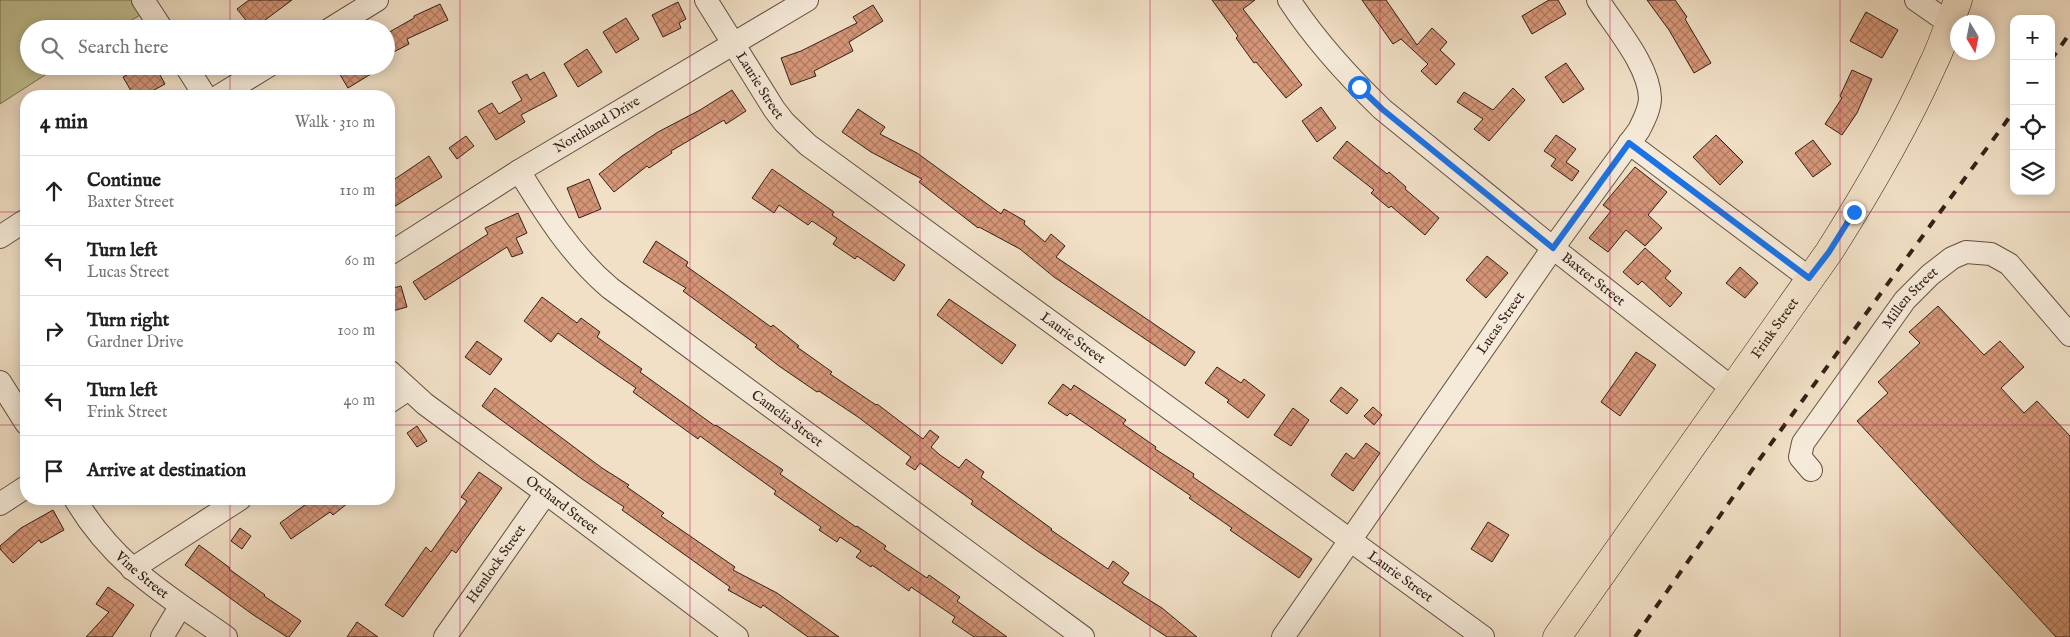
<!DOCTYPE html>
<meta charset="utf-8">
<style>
body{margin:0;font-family:"IM FELL English",serif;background:#f6f6f6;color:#202124}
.controls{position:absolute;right:15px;top:15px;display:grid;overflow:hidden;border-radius:10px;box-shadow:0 2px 12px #0003}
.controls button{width:45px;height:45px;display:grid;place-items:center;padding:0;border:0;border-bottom:1px solid #e0e0e0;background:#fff;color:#202124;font:25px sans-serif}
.compass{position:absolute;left:1950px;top:15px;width:45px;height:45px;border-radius:50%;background:#fff;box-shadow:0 2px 12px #0003;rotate:170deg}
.stop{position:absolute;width:15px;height:15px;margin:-11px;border:4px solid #1a73e8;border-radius:50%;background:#fff}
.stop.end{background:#1a73e8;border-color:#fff;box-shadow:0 1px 5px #0008}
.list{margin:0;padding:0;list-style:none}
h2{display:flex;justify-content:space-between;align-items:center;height:65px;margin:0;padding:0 20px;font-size:21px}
h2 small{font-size:16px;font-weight:400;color:#757577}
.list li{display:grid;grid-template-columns:32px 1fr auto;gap:15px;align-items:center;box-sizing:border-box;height:70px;padding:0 20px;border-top:1px solid #e0e0e0}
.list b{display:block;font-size:19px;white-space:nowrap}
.list p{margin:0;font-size:16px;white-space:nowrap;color:#757577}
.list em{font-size:16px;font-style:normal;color:#757577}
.icon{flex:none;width:28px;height:28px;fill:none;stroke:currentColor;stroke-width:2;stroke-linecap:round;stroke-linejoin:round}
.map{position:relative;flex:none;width:2070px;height:637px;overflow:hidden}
.search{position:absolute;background:#fff;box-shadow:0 2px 12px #0003;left:20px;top:20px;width:375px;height:55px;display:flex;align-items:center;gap:12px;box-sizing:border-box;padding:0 18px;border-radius:28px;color:#757577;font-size:19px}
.panel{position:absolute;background:#fff;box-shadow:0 2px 12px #0003;left:20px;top:90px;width:375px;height:415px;border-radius:20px}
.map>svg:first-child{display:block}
.green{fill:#c1c090;stroke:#7a7053}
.building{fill:url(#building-cross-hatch);stroke:#342016}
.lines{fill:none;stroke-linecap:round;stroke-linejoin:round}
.minor-casing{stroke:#635042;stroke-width:24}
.major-casing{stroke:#342016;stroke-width:29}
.minor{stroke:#f6ebda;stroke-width:22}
.major{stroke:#f1e0c6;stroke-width:28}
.rail{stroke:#342016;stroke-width:4;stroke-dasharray:9 9;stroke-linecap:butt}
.route{stroke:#1a73e8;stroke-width:6}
.grid{fill:none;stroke:#c2185b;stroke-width:1;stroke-opacity:0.55}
.labels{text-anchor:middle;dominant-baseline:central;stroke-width:4;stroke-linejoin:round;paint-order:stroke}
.street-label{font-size:14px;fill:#342016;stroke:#f6ebda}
</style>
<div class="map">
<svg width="2070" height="637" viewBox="0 0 2070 637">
<defs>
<pattern id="building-cross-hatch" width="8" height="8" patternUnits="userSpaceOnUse" patternTransform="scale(1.25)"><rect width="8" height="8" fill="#d59678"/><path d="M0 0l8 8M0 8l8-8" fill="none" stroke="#ae7a61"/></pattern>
</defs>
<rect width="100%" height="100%" fill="#f1e0c6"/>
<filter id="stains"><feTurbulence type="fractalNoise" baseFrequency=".004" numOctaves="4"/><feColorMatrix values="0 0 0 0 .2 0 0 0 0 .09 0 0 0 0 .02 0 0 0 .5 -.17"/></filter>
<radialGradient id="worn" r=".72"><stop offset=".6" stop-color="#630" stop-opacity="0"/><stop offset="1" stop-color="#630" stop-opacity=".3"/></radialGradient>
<path class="green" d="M0,0H135L143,13L118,29H29V66H59L0,104Z"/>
<path class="building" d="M249,0H292L253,29L237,9Z
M1212,0H1255L1243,9L1302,85L1286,98L1256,62L1254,63L1236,38L1238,36Z
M1362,0H1386L1417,45L1432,28L1447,42L1440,50L1455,64L1436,85L1421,71L1428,64L1401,39L1393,44Z
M1549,0H1558L1566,14L1532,34L1522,16Z
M1647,0H1675L1687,17L1685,19L1711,63L1694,73L1669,30Z
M678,2L686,19L679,23L681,28L663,37L652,15Z
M440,4L448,20L407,39L409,44L386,56V34L414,18V16Z
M873,5L883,21L849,42L853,51L814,71L816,76L791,85L781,58L801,51L857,23L853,17Z
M1866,12L1898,30L1882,58L1850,41Z
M626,18L639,39L616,53L603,32Z
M587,49L602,72L578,87L564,64Z
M1566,63L1584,89L1563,103L1545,77Z
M153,66H155L165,84L143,96H134L123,77L141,67L144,72Z
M335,66H384L348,88Z
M1852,70L1872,79L1857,113L1842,135L1825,124L1842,98L1840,96Z
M544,72L557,96L521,115L525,122L496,140L478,111L492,103L499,114L522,100L512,82L527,74L530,80Z
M1513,88L1525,100L1489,141L1474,129L1483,119L1457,102L1464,92L1493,110Z
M732,90L746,111L726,124L724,120L671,151L672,153L649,168L647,166L614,192L599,174L622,156L658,132L700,110Z
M1321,107L1336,128L1317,142L1302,121Z
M858,109L885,127L880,134L917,153L1001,214L1004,209L1025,221L1024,224L1045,242L1051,234L1065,246L1056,257L1195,352L1185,366L1054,277L1020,249L979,227L978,228L919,182L922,179L871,152L842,132Z
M1556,135L1576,149L1566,162L1579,171L1572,181L1551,166L1556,159L1544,151Z
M1716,135L1743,162L1720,185L1693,157Z
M466,136L474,146L457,159L449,148Z
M1813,140L1831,164L1813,177L1795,153Z
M1347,141L1387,174L1389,172L1406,187L1405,189L1439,218L1425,235L1391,206L1389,208L1371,193L1374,190L1333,158Z
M429,156L442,177L389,210V183Z
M1635,167L1667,192L1648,215L1662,228L1645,246L1626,230L1608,252L1589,238L1611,211L1603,205Z
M772,169L834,212L832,215L905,265L894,281L857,256L855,259L833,244L837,238L812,221L808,225L779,205L774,213L752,198Z
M589,179L601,209L579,218L567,188Z
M518,213L527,233L516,238L523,253L512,257L507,247L425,300L413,282L488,234L485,228Z
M656,241L688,262L686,266L727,295L771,327L773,325L799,346L797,347L832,372L830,374L876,405L877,404L923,439L930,430L939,437L931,447L940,455L959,468L966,459L984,472L981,477L1052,529L1051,530L1108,569L1113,561L1129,573L1122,583L1162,608L1197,637H1167L1036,550L971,504L973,501L920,463L915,470L906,464L911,457L858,417L819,391L817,392L779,366L755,347L757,345L683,291L686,288L643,262Z
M1645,248L1671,271L1665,278L1682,293L1670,307L1642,281L1638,285L1623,272Z
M1487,256L1508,273L1486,298L1466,280Z
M1740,267L1758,283L1745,298L1726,283Z
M401,286L407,307L389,312V289Z
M542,297L577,323L581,318L600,332L597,337L642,369L640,372L715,426L716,425L783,470L780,474L856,527L857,526L886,546L884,549L927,578L929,575L960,597L957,601L1007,637H974L952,622L955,617L911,587L909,591L872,565L871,567L856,557L861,551L840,537L837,542L819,530L821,527L774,494L776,491L700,436L698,439L633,392L636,388L601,364L558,333L551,342L524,321Z
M949,299L1016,345L1002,364L937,315Z
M1938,306L1984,355L2000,341L2024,367L2001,388L2024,413L2037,401L2070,436V637H2056L1857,421L1888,393L1878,382L1920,343L1909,332Z
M477,341L502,359L490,375L465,357Z
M1636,352L1656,365L1620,416L1601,402Z
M1217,367L1241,383L1244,379L1265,395L1248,418L1227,402L1229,400L1205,383Z
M1063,384L1071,390L1074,385L1126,420L1123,424L1156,447L1155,449L1194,474L1193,477L1312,559L1299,578L1230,530L1232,528L1189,498L1191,496L1070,413L1067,416L1048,403Z
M1341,387L1358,400L1347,414L1330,401Z
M495,388L602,468L629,485L627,487L664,513L661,516L735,567L733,570L777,593L839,637H808L763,605L761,608L728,590L730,587L622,510L624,507L582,479L482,406Z
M1373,407L1382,415L1374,425L1364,416Z
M1293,408L1309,420L1291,446L1274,435Z
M417,426L427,441L417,447L407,433Z
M1366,443L1380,453L1353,491L1331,475L1346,453L1354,459Z
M479,472L502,488L456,553L452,550L403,617L385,605L426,547L431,552L467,501L461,497Z
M313,499H353L333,515L330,512L291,539L280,523Z
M53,510L64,530L41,543L39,540L13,563L0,549V546L21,528Z
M1488,522L1509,535L1492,562L1471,549Z
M240,528L251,536L242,549L231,541Z
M199,545L230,568L229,569L265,595L264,596L301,621L289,637H287L252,614L185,565Z
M108,587L134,605L112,637H86L109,612L96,604Z
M357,622L378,637H347Z"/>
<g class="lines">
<g class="minor-casing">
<g id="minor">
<path d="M143,0L162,29"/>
<path id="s1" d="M706,0L774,109L784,122L808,145L1483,637"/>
<path id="s2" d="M1289,0C1315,40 1348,76 1382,109L1553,248L1732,388"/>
<path d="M1916,0L1949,23"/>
<path d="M330,29L377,0"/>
<path d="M186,66L205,96"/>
<path d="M219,96L268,66"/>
<path d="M1629,143L1809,278"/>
<path id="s3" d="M519,171C545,213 571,255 610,288L1083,637"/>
<path d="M0,237L26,220"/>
<path id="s4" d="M389,254L519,171L807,0"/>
<path id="s5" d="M389,371L425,404L546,493L737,637"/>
<path d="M0,382L26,423"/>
<path d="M389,402L407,390"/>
<path id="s6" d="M1811,470L1800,457L1803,443L1905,300L1930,275L1952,258L1966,252L1991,254L2009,264L2070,335"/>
<path id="s7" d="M75,499C114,565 165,594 226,637"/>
<path d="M0,504L26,487"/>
<path d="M132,569L240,499"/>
<path d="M162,637L180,607"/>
<path id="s8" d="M445,637L546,493"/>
<path id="s9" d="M1283,637L1553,248L1639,130C1644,120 1650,109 1650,98C1649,65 1615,27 1598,0"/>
</g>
</g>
<g class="major-casing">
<g id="major">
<path id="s10" d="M1557,637L1829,252C1867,192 1904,129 1933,64C1943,44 1950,21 1958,0"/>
</g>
</g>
<use href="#minor" class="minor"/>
<use href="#major" class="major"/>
<path class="rail" d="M2051,60L2070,33
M1635,637L1759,460L2014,111"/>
</g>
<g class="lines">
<path class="route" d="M1359,87L1382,109L1553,248L1629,143L1809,278L1829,252L1854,212"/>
</g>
<path class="grid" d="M230,0V29M460,0V637M690,0V637M920,0V637M1150,0V637M1380,0V637M1610,0V637M1840,0V637M230,66V96M0,212H26M389,212H2070M0,425H26M389,425H2070M230,499V637"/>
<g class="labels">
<g class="street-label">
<text stroke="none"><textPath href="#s1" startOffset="101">Laurie Street</textPath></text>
<text stroke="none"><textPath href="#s4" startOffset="245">Northland Drive</textPath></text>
<text stroke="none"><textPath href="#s2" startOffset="415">Baxter Street</textPath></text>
<text stroke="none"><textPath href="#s6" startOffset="212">Millen Street</textPath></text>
<text stroke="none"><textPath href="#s9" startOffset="382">Lucas Street</textPath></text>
<text stroke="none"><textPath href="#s10" startOffset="378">Frink Street</textPath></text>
<text stroke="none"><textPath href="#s1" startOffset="506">Laurie Street</textPath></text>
<text stroke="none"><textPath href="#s3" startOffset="369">Camelia Street</textPath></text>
<text stroke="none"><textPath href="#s5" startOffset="219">Orchard Street</textPath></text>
<text stroke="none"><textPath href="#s8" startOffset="89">Hemlock Street</textPath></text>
<text stroke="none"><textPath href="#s7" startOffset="102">Vine Street</textPath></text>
<text stroke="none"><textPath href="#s1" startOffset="911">Laurie Street</textPath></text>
</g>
</g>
<rect width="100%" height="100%" filter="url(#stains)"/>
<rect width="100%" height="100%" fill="url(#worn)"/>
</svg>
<div class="controls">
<button>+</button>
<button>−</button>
<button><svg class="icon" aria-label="locate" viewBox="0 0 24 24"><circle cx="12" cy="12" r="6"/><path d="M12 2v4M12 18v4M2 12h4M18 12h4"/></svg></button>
<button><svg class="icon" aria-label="layers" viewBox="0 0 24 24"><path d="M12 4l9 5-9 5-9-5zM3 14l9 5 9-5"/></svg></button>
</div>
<svg class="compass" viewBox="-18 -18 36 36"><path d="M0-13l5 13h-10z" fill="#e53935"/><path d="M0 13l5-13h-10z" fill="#757577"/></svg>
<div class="stop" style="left:1359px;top:87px"></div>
<div class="stop end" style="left:1854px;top:212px"></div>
<div class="search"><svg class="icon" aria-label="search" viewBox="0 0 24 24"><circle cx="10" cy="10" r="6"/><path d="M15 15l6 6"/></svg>Search here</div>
<section class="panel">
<h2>4 min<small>Walk · 310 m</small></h2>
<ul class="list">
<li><svg class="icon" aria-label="ahead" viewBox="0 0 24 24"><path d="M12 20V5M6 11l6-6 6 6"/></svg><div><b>Continue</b><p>Baxter Street</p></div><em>110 m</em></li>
<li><svg class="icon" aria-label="left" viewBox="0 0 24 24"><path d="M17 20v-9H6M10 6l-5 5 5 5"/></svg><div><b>Turn left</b><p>Lucas Street</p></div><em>60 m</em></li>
<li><svg class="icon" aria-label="right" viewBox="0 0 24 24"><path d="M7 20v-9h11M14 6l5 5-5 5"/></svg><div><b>Turn right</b><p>Gardner Drive</p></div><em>100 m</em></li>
<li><svg class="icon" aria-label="left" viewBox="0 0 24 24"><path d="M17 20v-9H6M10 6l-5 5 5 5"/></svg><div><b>Turn left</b><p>Frink Street</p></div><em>40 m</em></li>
<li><svg class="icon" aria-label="arrive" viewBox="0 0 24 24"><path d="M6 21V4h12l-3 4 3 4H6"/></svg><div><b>Arrive at destination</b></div></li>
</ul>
</section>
</div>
